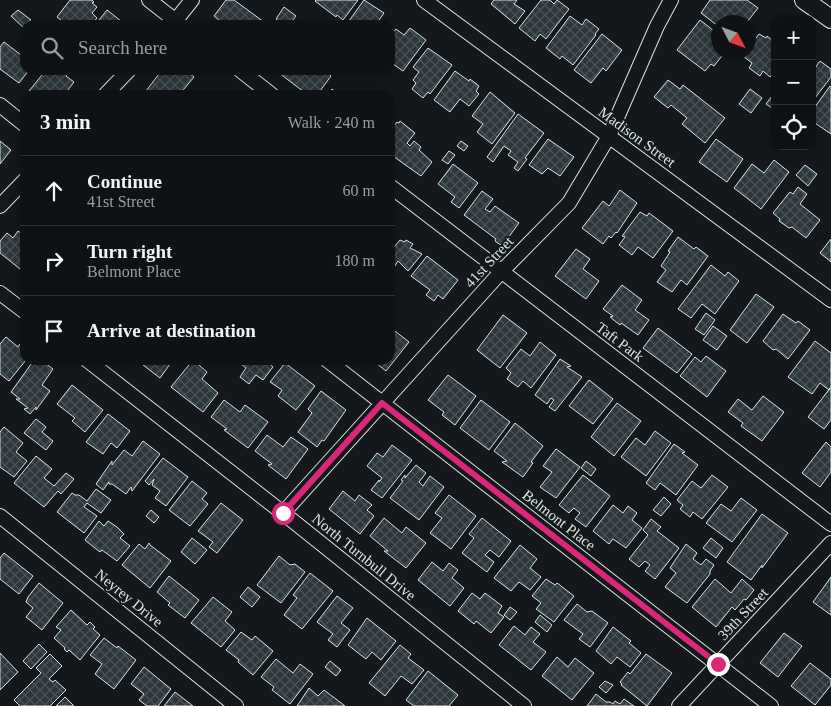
<!DOCTYPE html>
<meta charset="utf-8">
<style>
body{margin:0;font-family:"Times New Roman",serif;background:#1d2022;color:#f1f3f6}
.controls{position:absolute;right:15px;top:15px;display:grid;overflow:hidden;border-radius:10px;box-shadow:0 2px 12px #0003}
.controls button{width:45px;height:45px;display:grid;place-items:center;padding:0;border:0;border-bottom:1px solid #2f3234;background:#0f1215;color:#f1f3f6;font:25px sans-serif}
.compass{position:absolute;left:711px;top:15px;width:45px;height:45px;border-radius:50%;background:#0f1215;box-shadow:0 2px 12px #0003;rotate:131deg}
.stop{position:absolute;width:15px;height:15px;margin:-11px;border:4px solid #db2777;border-radius:50%;background:#fff}
.stop.end{background:#db2777;border-color:#fff;box-shadow:0 1px 5px #0008}
.list{margin:0;padding:0;list-style:none}
h2{display:flex;justify-content:space-between;align-items:center;height:65px;margin:0;padding:0 20px;font-size:21px}
h2 small{font-size:16px;font-weight:400;color:#9b9ea0}
.list li{display:grid;grid-template-columns:32px 1fr auto;gap:15px;align-items:center;box-sizing:border-box;height:70px;padding:0 20px;border-top:1px solid #2f3234}
.list b{display:block;font-size:19px;white-space:nowrap}
.list p{margin:0;font-size:16px;white-space:nowrap;color:#9b9ea0}
.list em{font-size:16px;font-style:normal;color:#9b9ea0}
.icon{flex:none;width:28px;height:28px;fill:none;stroke:currentColor;stroke-width:2;stroke-linecap:round;stroke-linejoin:round}
.map{position:relative;flex:none;width:831px;height:706px;overflow:hidden}
.search{position:absolute;background:#0f1215;box-shadow:0 2px 12px #0003;left:20px;top:20px;width:375px;height:55px;display:flex;align-items:center;gap:12px;box-sizing:border-box;padding:0 18px;border-radius:15px;color:#9b9ea0;font-size:19px}
.panel{position:absolute;background:#0f1215;box-shadow:0 2px 12px #0003;left:20px;top:90px;width:375px;height:275px;border-radius:15px}
.map>svg:first-child{display:block}
.building{fill:url(#building-cross-hatch);stroke:#d8e6dc}
.lines{fill:none;stroke-linecap:round;stroke-linejoin:round}
.minor-casing{stroke:#d8e6dc;stroke-width:16}
.tertiary-casing{stroke:#d8e6dc;stroke-width:20}
.minor{stroke:#14181c;stroke-width:14}
.tertiary{stroke:#14181c;stroke-width:18}
.route{stroke:#db2777;stroke-width:6}
.labels{text-anchor:middle;dominant-baseline:central;stroke-width:4;stroke-linejoin:round;paint-order:stroke}
.street-label{font-size:15px;fill:#d8e6dc;stroke:#14181c}
</style>
<div class="map">
<svg width="831" height="706" viewBox="0 0 831 706">
<defs>
<pattern id="building-cross-hatch" width="8" height="8" patternUnits="userSpaceOnUse" patternTransform="scale(1.25)"><rect width="8" height="8" fill="#2c363c"/><path d="M0 0l8 8M0 8l8-8" fill="none" stroke="#4a5358"/></pattern>
</defs>
<rect width="100%" height="100%" fill="#14181c"/>
<path class="building" d="M70,0H92L94,2L92,3L97,7L92,13L97,18L91,25H67L57,17Z
M226,0H234L264,22L262,25H219L221,22L214,16Z
M316,0H358L343,20L337,15L336,17L315,1Z
M364,0L384,13L377,23L381,25H346Z
M494,0H517L514,4L525,11L515,24L491,4Z
M541,0H550L554,4L557,0L569,9L546,39L540,34L535,41L519,28Z
M710,0H747L758,8L747,22H718V26L701,13Z
M284,7L296,16L289,25H284L276,19Z
M18,10L31,20L25,25L24,28L11,16Z
M107,10L126,25H95Z
M570,16L582,25L586,19L599,29L595,34L596,35L573,65L562,56L560,59L546,48Z
M700,20L718,34V52H725L714,66L711,64L705,71L677,50Z
M410,28L426,40L403,71L390,62V36L396,29L404,35Z
M602,34L622,50L606,71L603,68L591,83L574,70Z
M759,34L766,38L767,36L772,40L775,38V70L770,77L763,71L760,76L749,68L752,63L743,56L745,52H748V48Z
M4,42L25,58V70H29L19,83L0,69V47Z
M428,48L452,65L430,94L428,92L423,98L412,89L416,83L413,80L419,72L413,67Z
M820,61L831,69V77L812,102V72Z
M46,70H71L66,76L74,82L64,95H34L29,91Z
M162,70H185L194,77L179,95H151L146,91Z
M275,70H323L331,76L317,95H308Z
M455,71L469,81L470,79L479,86L476,91L479,94L469,106L460,99L450,112L434,100Z
M668,80L680,89L683,85L725,118L705,143L682,124L687,118L671,105L668,108L654,97Z
M830,86L831,87V134L812,121V111Z
M332,89L340,95H327Z
M750,89L762,98L751,113L739,104Z
M490,92L515,113L492,144L477,132L483,124L472,116Z
M775,92V110L766,104Z
M518,114L544,133L525,158L527,159L518,171L514,168L518,162L508,155L511,151L504,146L493,162L487,157Z
M400,121L415,133L407,143L410,146L414,141L421,147L419,150L432,162L421,176L390,154V134L395,128L393,127L397,122L399,123Z
M548,139L574,157L560,176L548,168L542,174L529,165Z
M716,139L743,159L727,182L699,162Z
M0,141L11,150L0,164Z
M461,141L468,146L464,151L457,146Z
M449,151L455,155L448,164L442,160Z
M774,160L789,172L761,209L734,188L752,164L764,173Z
M453,164L478,183L459,208L451,202L455,197L438,184Z
M805,165L817,174L808,186L796,175Z
M798,187L807,194L800,204L820,220L806,238L792,227L789,228L779,221L780,219L773,213L790,192L793,194Z
M620,190L637,203L617,233L616,232L611,238L609,236L603,244L582,228L603,201L609,206Z
M482,191L493,199L485,209L490,212L495,206L519,223L502,246L495,241L496,239L464,215Z
M640,212L647,216L649,213L673,231L653,258L638,247L632,255L619,245L625,237L622,236Z
M18,231L25,236V273L0,253V241L7,233L13,238Z
M678,237L694,249L696,247L708,256L687,285L681,280L672,292L657,282L666,270L661,266L670,252L668,251Z
M831,239V262L820,253Z
M400,240L405,242L406,240L413,244L410,248L422,254L408,271L398,261L395,266L390,262V252Z
M576,249L590,259L583,269L599,281L586,299L555,276Z
M427,256L458,280L443,299L438,295L434,301L426,295L430,290L411,276Z
M711,265L725,276L728,272L739,281L715,314L702,304L691,318L678,309Z
M622,285L642,300L635,310L649,320L638,335L621,323L620,325L610,317L613,316L603,309Z
M756,294L774,307L747,343L730,330Z
M706,313L715,320L704,335L695,329Z
M783,314L796,323L798,321L810,330L788,359L776,349L773,350L763,341Z
M503,315L527,333L500,368L477,350Z
M713,326L727,336L717,350L703,340Z
M391,328L409,342L386,371L372,360H390Z
M658,328L692,354L677,373L643,348Z
M6,337L18,347L20,344L25,348L26,360L9,381L0,374V344Z
M815,341L831,353V387L829,390L820,383L812,394L788,377Z
M540,342L556,355L531,388L523,381L518,387L507,379L511,373L506,368L521,349L530,356Z
M706,356L726,371L707,397L680,376L695,357L701,362Z
M560,359L571,366L567,367L582,377L555,411L549,407L554,400L551,398L547,404L535,395Z
M34,360H41L53,369L42,385L50,391L36,410V407L30,414L24,409L28,408L16,399H20L11,392Z
M142,360H173L160,378L143,365L145,362Z
M193,360L207,372L202,379L218,393L203,412L171,387Z
M236,360H270L268,362L273,367L263,380L256,375L249,384L240,377L246,368Z
M285,363L315,386L296,410L278,396L282,390L270,382Z
M448,375L476,396L455,425L442,415L444,412L428,400Z
M589,380L613,399L593,424L569,406Z
M72,385L103,410L85,432L72,421L75,418L57,404Z
M831,387V420L824,429L808,417Z
M321,391L346,410L324,441L322,440L317,447L298,432L312,413L308,409Z
M763,396L784,412L762,441L741,426L743,423L728,412L738,399L752,410Z
M224,400L240,412L245,405L268,422L248,448L224,430L227,429L211,417Z
M481,400L510,422L489,450L460,428Z
M617,403L641,421L614,456L591,437Z
M108,414L130,431L117,448L111,443L103,454L86,442Z
M36,419L46,427L42,432L53,441L46,450L24,433Z
M515,423L543,446L531,462L533,463L523,477L502,462L507,461L494,451Z
M4,427L23,443L16,452L27,461L14,477L0,467V432Z
M655,431L671,443L646,476L621,457L636,438L645,445Z
M267,435L283,447L291,437L308,449L286,479L268,465L272,464L255,451Z
M143,441L160,454L132,491L131,487L126,494L112,484H109V482L103,490L96,484L112,461V465L124,450L132,456Z
M826,442L831,447V472L820,487L802,473Z
M674,444L685,452L682,453L698,465L676,495L660,483L655,490L646,483Z
M392,445L412,460L382,498L371,490L379,480V482L382,478L367,466L377,453L383,457Z
M556,449L580,467L556,498L540,487L552,472L543,466Z
M36,456L52,469L44,478L54,486L66,473L74,479L61,494L58,491L44,507L14,483Z
M163,458L188,477L166,506L155,498L160,491L152,485L154,479L149,485L145,481Z
M586,461L596,469L591,476L581,468Z
M416,465L426,473L419,482L423,486L430,476L444,487L419,520L390,498L403,481L401,480L405,475V478Z
M583,475L610,496L586,527L575,519L580,513L574,508L569,513L559,505Z
M712,475L728,487L702,519L693,512L690,517L680,509L683,505L677,500L692,481L701,488Z
M192,481L207,493L202,499L208,504L190,526L169,510Z
M96,489L111,500L101,513L87,503L84,507L97,516L84,533L57,512L72,493L75,495H79L87,501Z
M343,491L355,501L359,495L372,505L367,510L374,516L360,534L329,509Z
M449,495L476,516L451,549L430,533L442,518L435,513Z
M664,497L671,504L661,516L653,510Z
M741,498L757,510L732,542L706,523L721,504L731,511Z
M221,503L243,520L217,553L209,547L213,542L198,531Z
M613,505L623,513L628,506L637,513L632,520L642,528L626,548L613,539L609,544L593,531Z
M151,510L159,517L154,523L146,516Z
M762,514L788,533L762,568V565L751,580L727,562Z
M384,518L402,533L406,527L426,543L406,568L384,551H388L370,536Z
M482,518L511,541L499,557L490,550L485,555L494,562L487,572L462,553L474,538L469,534Z
M651,519L661,527L657,531L679,548L655,579L645,571L650,565L645,561L639,567L629,559L648,535L643,530Z
M99,521L104,526L108,521L117,527L124,534L120,538L130,546L117,561L102,550L100,552L85,540Z
M192,538L207,550L195,564L181,552Z
M711,538L723,548L716,558L703,548Z
M149,543L150,545L171,561L150,588L122,565L139,544L145,549Z
M686,544L697,553L693,559L701,565L706,559L714,565L710,571V574L687,603L665,587L676,573L670,568Z
M520,545L537,559L530,568L541,577L530,590L519,582L511,591L494,578Z
M4,553L33,576L19,594L0,579V558Z
M279,556L290,565L295,564L305,572L281,603L257,585Z
M432,562L443,571L449,563L458,570L452,578L464,588L450,606L418,580Z
M310,573L333,591L302,629L284,615L297,598L293,595Z
M169,576L199,600L185,618L168,605L170,603L157,592Z
M831,577V615L813,602Z
M546,579L555,585L557,583L574,596L554,622L536,609L541,603L532,596Z
M715,579L731,593L742,579L754,590L746,600L744,599L735,610L732,607L716,627L692,607Z
M39,583L63,603L42,630L26,617L33,608L26,602L28,597Z
M248,587L260,597L252,607L240,597Z
M472,593L480,599L485,593L502,606L498,613L504,617L491,633L476,621L474,624L458,611Z
M337,596L353,608L341,623L350,630L337,647L328,640L333,634L317,622Z
M213,597L232,612L225,621L235,630L221,647L191,623Z
M577,604L587,612L592,611L608,623L590,647L579,639L583,634L564,620Z
M510,607L517,612L510,620L504,615Z
M71,610L87,625L90,622L95,627L93,629L100,635L80,660L69,650L67,652L64,649L65,648L54,638L61,630L56,627Z
M540,615L552,625L547,632L535,622Z
M367,618L396,641L381,660L372,652L366,659L348,645Z
M514,626L525,635L531,627L540,634L533,642L546,652L531,670L499,645Z
M613,627L631,641L629,643L641,653L630,667L617,657L611,664L596,651Z
M241,632L252,640L255,636L273,651L253,675L238,662L239,660L226,650Z
M784,633L802,646L778,677L760,663Z
M104,638L117,648L118,646L136,660L114,689L95,674L102,664L90,655Z
M39,644L47,652L31,669L23,661Z
M400,645L411,654L408,658L424,670L412,684L401,676L385,696L369,683Z
M0,653L18,672L0,690Z
M50,654L62,666L49,679L53,682L55,680L66,690L50,706H20L14,700L41,673L36,668Z
M646,654L672,673L647,706L621,685L622,684L620,682L628,672L630,674Z
M557,657L568,667L575,658L594,673L572,700L542,676Z
M276,659L293,673L300,664L313,674L290,704L272,690L274,687L261,677Z
M330,661L341,670L336,676L325,667Z
M810,663L831,679V685L815,705L791,686Z
M144,667L171,689L158,706H147L139,700L144,694L131,684Z
M428,671L458,695L449,706H414L406,700Z
M605,681L613,685L606,693L599,687Z
M309,688L318,696L324,690L345,706H297Z
M175,692L193,706H164Z
M596,694L606,702H610L613,704L615,701L620,704L624,699L634,706H587Z
M65,697L74,706H56Z"/>
<g class="lines">
<g class="minor-casing">
<path id="minor" d="M149,0L181,25
M424,0L831,300
M172,25L192,0
M240,70L272,95
M105,95L129,70
M0,105L25,125
M390,186L831,524
M0,206L25,180
M0,293L25,312
M87,360L283,513L524,706
M327,360L771,706
M283,513L501,272L569,203L609,136L657,26L671,0
M0,516L236,706
M679,706L831,543"/>
</g>
<g class="tertiary-casing">
<path id="tertiary" d="M804,0L831,19"/>
</g>
<use href="#minor" class="minor"/>
<use href="#tertiary" class="tertiary"/>
</g>
<g class="lines">
<path class="route" d="M283,513L382,403L718,664"/>
</g>
<g class="labels">
<g class="street-label">
<text transform="translate(637 137) rotate(36)">Madison Street</text>
<text transform="translate(489 262) rotate(-47)">41st Street</text>
<text transform="translate(620 342) rotate(37)">Taft Park</text>
<text transform="translate(559 520) rotate(38)">Belmont Place</text>
<text transform="translate(364 557) rotate(39)">North Turnbull Drive</text>
<text transform="translate(129 598) rotate(39)">Neyrey Drive</text>
<text transform="translate(743 614) rotate(-47)">39th Street</text>
</g>
</g>
</svg>
<div class="controls">
<button>+</button>
<button>−</button>
<button><svg class="icon" aria-label="locate" viewBox="0 0 24 24"><circle cx="12" cy="12" r="6"/><path d="M12 2v4M12 18v4M2 12h4M18 12h4"/></svg></button>
</div>
<svg class="compass" viewBox="-18 -18 36 36"><path d="M0-13l5 13h-10z" fill="#e53935"/><path d="M0 13l5-13h-10z" fill="#9b9ea0"/></svg>
<div class="stop" style="left:283px;top:513px"></div>
<div class="stop end" style="left:718px;top:664px"></div>
<div class="search"><svg class="icon" aria-label="search" viewBox="0 0 24 24"><circle cx="10" cy="10" r="6"/><path d="M15 15l6 6"/></svg>Search here</div>
<section class="panel">
<h2>3 min<small>Walk · 240 m</small></h2>
<ul class="list">
<li><svg class="icon" aria-label="ahead" viewBox="0 0 24 24"><path d="M12 20V5M6 11l6-6 6 6"/></svg><div><b>Continue</b><p>41st Street</p></div><em>60 m</em></li>
<li><svg class="icon" aria-label="right" viewBox="0 0 24 24"><path d="M7 20v-9h11M14 6l5 5-5 5"/></svg><div><b>Turn right</b><p>Belmont Place</p></div><em>180 m</em></li>
<li><svg class="icon" aria-label="arrive" viewBox="0 0 24 24"><path d="M6 21V4h12l-3 4 3 4H6"/></svg><div><b>Arrive at destination</b></div></li>
</ul>
</section>
</div>
